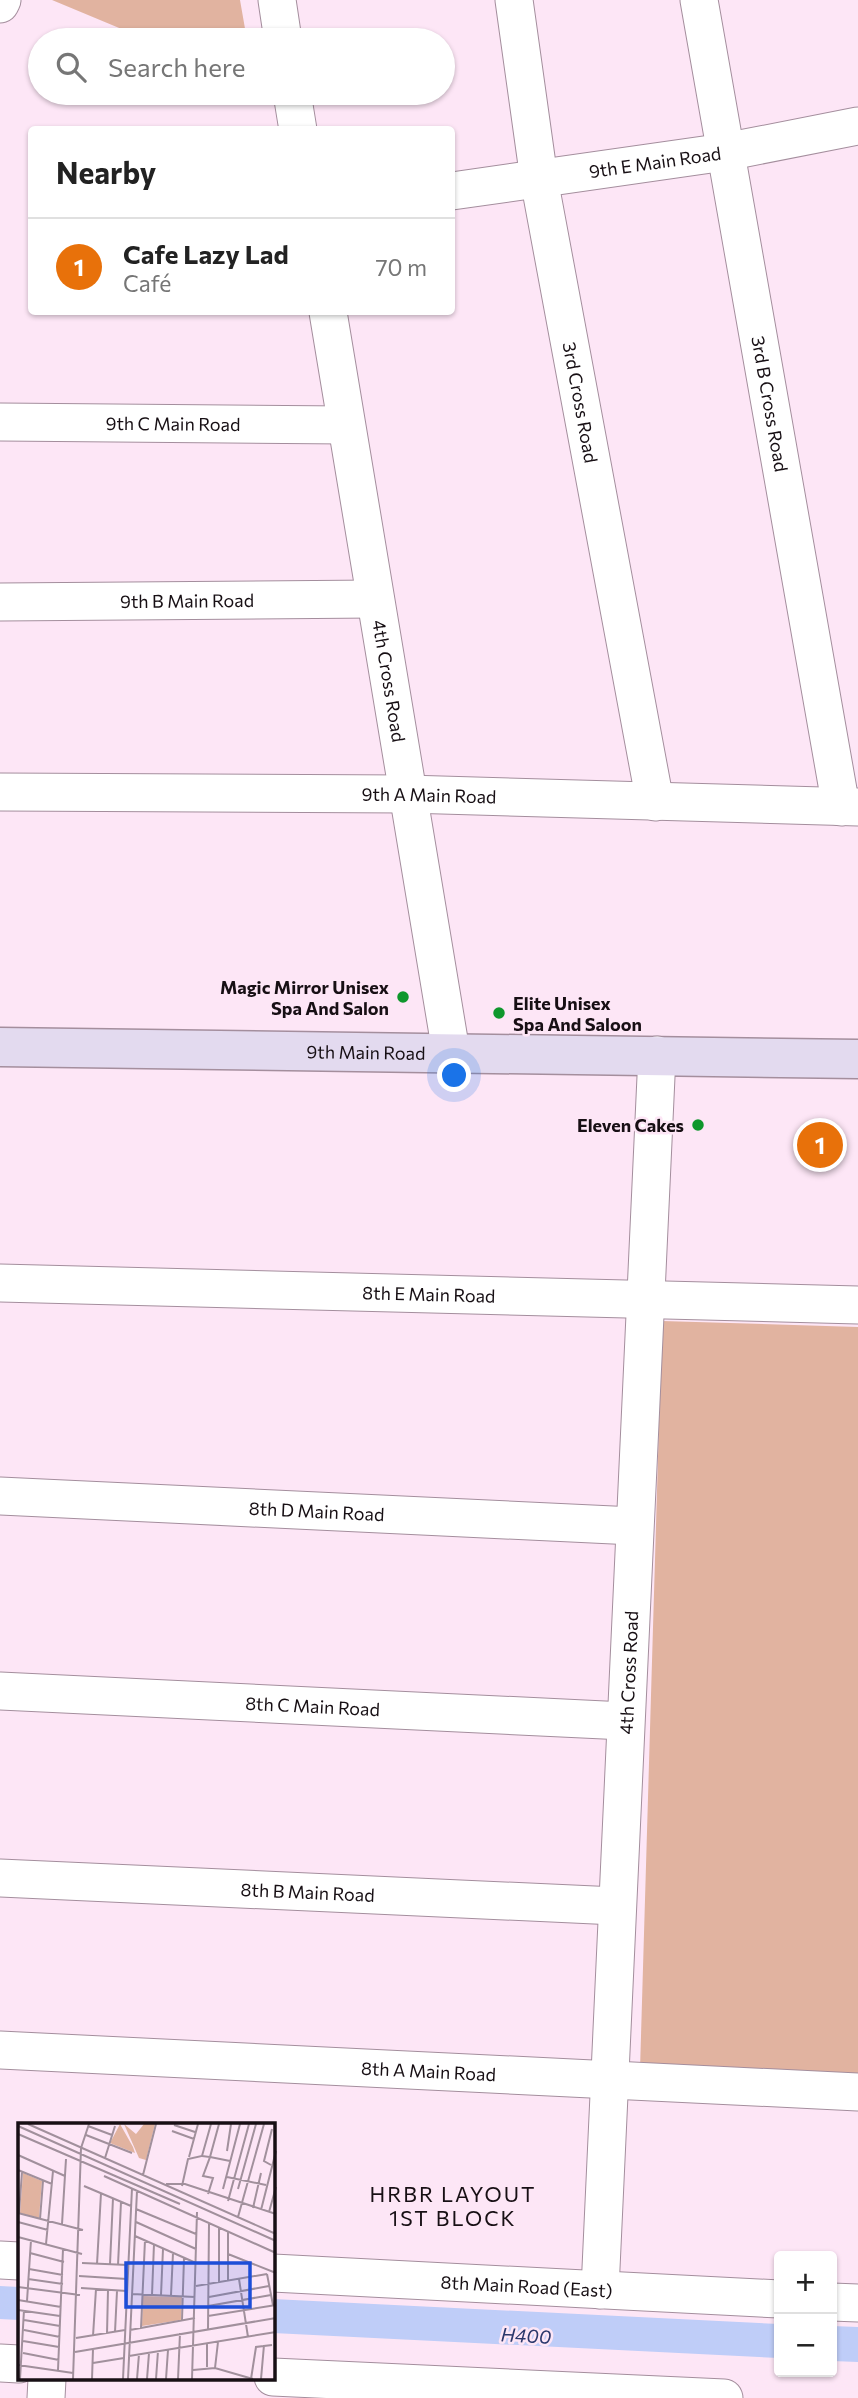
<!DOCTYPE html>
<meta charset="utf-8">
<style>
body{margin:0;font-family:Commissioner,sans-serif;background:#f2f2f2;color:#222}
.controls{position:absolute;right:21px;bottom:21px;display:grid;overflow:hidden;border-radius:7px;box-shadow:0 2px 5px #0004}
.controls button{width:63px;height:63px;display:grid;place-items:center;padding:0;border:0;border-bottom:2px solid #e0e0e0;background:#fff;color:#222;font:35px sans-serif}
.you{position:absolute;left:455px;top:1076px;width:24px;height:24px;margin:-18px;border:5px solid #fff;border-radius:50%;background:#1a73e8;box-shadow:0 0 0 10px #1a73e833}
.badge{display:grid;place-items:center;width:46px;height:46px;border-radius:50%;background:#d93025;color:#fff;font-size:23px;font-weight:700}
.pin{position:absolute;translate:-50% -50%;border:4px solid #fff;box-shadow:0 2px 7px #0006}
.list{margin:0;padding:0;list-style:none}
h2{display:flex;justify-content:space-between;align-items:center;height:91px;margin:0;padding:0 28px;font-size:30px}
h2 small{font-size:23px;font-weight:400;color:#767676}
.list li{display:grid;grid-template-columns:46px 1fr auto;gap:21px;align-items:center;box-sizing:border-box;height:98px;padding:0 28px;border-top:2px solid #e0e0e0}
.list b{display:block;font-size:26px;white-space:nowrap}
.list p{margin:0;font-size:23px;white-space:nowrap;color:#767676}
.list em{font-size:23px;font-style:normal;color:#767676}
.icon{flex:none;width:38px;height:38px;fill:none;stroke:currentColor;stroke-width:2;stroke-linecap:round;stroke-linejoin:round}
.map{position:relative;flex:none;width:858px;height:2398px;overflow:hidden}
.search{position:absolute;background:#fff;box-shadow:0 2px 5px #0004;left:28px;top:28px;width:427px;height:77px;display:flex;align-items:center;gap:18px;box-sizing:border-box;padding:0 24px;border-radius:38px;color:#767676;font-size:26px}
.panel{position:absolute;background:#fff;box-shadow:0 2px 5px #0004;left:28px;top:126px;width:427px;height:189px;border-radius:7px}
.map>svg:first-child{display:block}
.green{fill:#e1b3a0}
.water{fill:#bfcdf8}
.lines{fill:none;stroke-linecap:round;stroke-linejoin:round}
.street-casing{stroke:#a48e9d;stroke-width:39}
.secondary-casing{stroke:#a48e9d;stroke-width:41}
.street{stroke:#fff;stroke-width:37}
.secondary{stroke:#e3daef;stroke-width:38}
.poi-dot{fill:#0e972c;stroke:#fde6f6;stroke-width:2.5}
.labels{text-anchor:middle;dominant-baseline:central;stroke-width:5;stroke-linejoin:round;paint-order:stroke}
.street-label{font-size:18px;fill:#170f14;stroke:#fde6f6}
.poi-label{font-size:18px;font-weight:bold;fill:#170f14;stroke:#fde6f6;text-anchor:end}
.water-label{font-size:19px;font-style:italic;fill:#2b386c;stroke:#fde6f6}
.quarter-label{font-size:21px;letter-spacing:2px;fill:#170f14;stroke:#fde6f6}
.inset-road{fill:none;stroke:#a1909c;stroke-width:2}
.view{fill:#1d4ed8;fill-opacity:0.15;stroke:#1d4ed8;stroke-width:3.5}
.inset-edge{fill:none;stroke:#170f14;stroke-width:3.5}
</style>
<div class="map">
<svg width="858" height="2398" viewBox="0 0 858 2398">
<rect width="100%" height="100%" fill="#fde6f6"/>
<path class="green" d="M52,0H240L247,40H148Z
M662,1321L858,1327V2076L640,2070Z"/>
<path class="water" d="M0,2286L19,2287V2320L0,2319Z
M273,2299L779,2324V2358L273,2333Z
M832,2326L858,2327V2362L832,2361Z"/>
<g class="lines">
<g class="street-casing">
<g id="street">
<path d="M277,0L283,40"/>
<path id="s1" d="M514,0L539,179L655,802"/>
<path id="s2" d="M699,0L841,807"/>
<path d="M0,4L2,0"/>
<path d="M292,93L298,130"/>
<path id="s3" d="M452,191L725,152L858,126"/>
<path id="s4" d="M328,312L451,1052"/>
<path id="s5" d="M0,422L346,425"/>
<path id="s6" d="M0,602L375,599"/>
<path id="s7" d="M0,792L407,794L858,807"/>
<path id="s8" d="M0,1283L858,1305"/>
<path id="s9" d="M0,1496L634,1526"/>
<path id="s10" d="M0,1691L625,1721"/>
<path id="s11" d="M0,1878L616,1906"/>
<path id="s12" d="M0,2050L858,2092"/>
<path d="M0,2260L19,2261"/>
<path id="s13" d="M273,2273L779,2299"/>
<path id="s14" d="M600,2290L657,1055"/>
<path d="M832,2302L858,2303"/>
<path d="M0,2363L19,2364"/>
<path d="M273,2377L724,2398"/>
<path d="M46,2398L47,2379"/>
</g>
</g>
<g class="secondary-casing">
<g id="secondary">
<path id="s15" d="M0,1047L858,1059"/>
</g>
</g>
<use href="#street" class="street"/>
<use href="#secondary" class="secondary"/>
</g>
<g class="poi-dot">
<circle cx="403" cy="997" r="7"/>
<circle cx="499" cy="1013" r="7"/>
<circle cx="698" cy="1125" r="7"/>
</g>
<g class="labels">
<g class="street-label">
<text stroke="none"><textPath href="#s3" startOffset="205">9th E Main Road</textPath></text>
<text stroke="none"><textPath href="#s1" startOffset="408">3rd Cross Road</textPath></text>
<text stroke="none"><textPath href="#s2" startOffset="410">3rd B Cross Road</textPath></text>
<text stroke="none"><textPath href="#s5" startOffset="173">9th C Main Road</textPath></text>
<text stroke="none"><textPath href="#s6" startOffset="187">9th B Main Road</textPath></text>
<text stroke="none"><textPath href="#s4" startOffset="374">4th Cross Road</textPath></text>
<text stroke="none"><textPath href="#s7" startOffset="429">9th A Main Road</textPath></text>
<text stroke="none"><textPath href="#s15" startOffset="366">9th Main Road</textPath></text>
<text stroke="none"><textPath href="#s8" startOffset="429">8th E Main Road</textPath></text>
<text stroke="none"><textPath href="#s9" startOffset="317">8th D Main Road</textPath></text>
<text stroke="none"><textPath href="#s14" startOffset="618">4th Cross Road</textPath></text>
<text stroke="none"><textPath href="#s10" startOffset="313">8th C Main Road</textPath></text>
<text stroke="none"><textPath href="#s11" startOffset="308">8th B Main Road</textPath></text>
<text stroke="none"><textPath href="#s12" startOffset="429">8th A Main Road</textPath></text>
<text stroke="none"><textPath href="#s13" startOffset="254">8th Main Road (East)</textPath></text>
</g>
<g class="poi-label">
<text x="389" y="987">Magic Mirror Unisex<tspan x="389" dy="21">Spa And Salon</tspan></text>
<text x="513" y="1003" text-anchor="start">Elite Unisex<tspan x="513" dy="21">Spa And Saloon</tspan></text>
<text x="684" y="1125">Eleven Cakes</text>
</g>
<g class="water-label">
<text transform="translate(526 2335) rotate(3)">H400</text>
</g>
<g class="quarter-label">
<text x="453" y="2193">HRBR LAYOUT<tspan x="453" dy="24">1ST BLOCK</tspan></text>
</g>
</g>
<g transform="translate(18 2123)">
<rect width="257" height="257" fill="#fde6f6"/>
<path d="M102,1L115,24L117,30L92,20ZM106,1L118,11L126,1H137L128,37L121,35ZM5,50L24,58L21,95L2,90ZM125,173L164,174L163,197L124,203Z" fill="#e1b3a0"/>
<path class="inset-road" d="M10,1L258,111M201,1L192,34L212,38M156,2L177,9M0,3L258,118M70,3L94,12M154,8L176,16M0,11L162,81M68,12L114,30M63,25L71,1M209,28L213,1M0,32L47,53M184,33L192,34L185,53L195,55L190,71M171,34L180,1M87,35L97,3M253,42L246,38L254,6M0,47L34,61M125,52L138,1M86,53L258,130M209,54L248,62M148,61H167L258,91M66,63L113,83M164,63L170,36L184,33L193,1M205,66L222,1M220,66L238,1M210,78L231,1M235,85L243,50M118,86L178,111M243,87L258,28M251,89L258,64M0,90L65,107M1,90L4,49M220,94L246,1M22,96L25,58M0,99L30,107M118,99L178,126M44,101L48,36M201,105V159M117,113L178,140M0,114L64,131M28,121L35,48M12,130L46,139M210,131L258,150M64,140L110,142M79,141L83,70M92,141L95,75M100,142L103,79M11,146L45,152M249,151L255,182M61,153L109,156M10,156L45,161M221,156L230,214M210,157V109M178,163L249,151M0,164L62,172M63,165L109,168M114,171L177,174M134,172L136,121M143,172L145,126M153,172L155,130M191,174L251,163M0,177L43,184M9,178L13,117M190,183L253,172M0,187L42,193M190,193L258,182M6,197L42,203M164,197L166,135M123,205L127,117M6,207L42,214M112,207L177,195M190,207L191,100M97,209L99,168M89,211L90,167M75,213L78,166M58,215L107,207M5,218L41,224M57,229L258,195M5,230L41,237M111,233L258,209M75,240L106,235M0,242L55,250M189,244V221M197,245L200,219M40,247L45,126M175,247L197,245L235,256M2,256L6,187M55,256L63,25M74,256L75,226M105,256L114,65M110,256L119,68M119,256L121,231M129,256L131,230M138,256L140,228M148,256L150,227M160,256L162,210M174,256L179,89M233,256L238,224L254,222M243,256L246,222"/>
<path class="view" d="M108,140H232V184H108Z"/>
<rect width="257" height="257" class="inset-edge"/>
</g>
</svg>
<div class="controls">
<button>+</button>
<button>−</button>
</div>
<div class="you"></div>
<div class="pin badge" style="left:820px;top:1145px;background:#e8710a">1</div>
<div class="search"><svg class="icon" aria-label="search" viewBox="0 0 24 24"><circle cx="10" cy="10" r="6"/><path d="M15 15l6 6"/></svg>Search here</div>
<section class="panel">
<h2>Nearby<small></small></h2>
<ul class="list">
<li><span class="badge" style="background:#e8710a">1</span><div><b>Cafe Lazy Lad</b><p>Café</p></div><em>70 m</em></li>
</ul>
</section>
</div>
